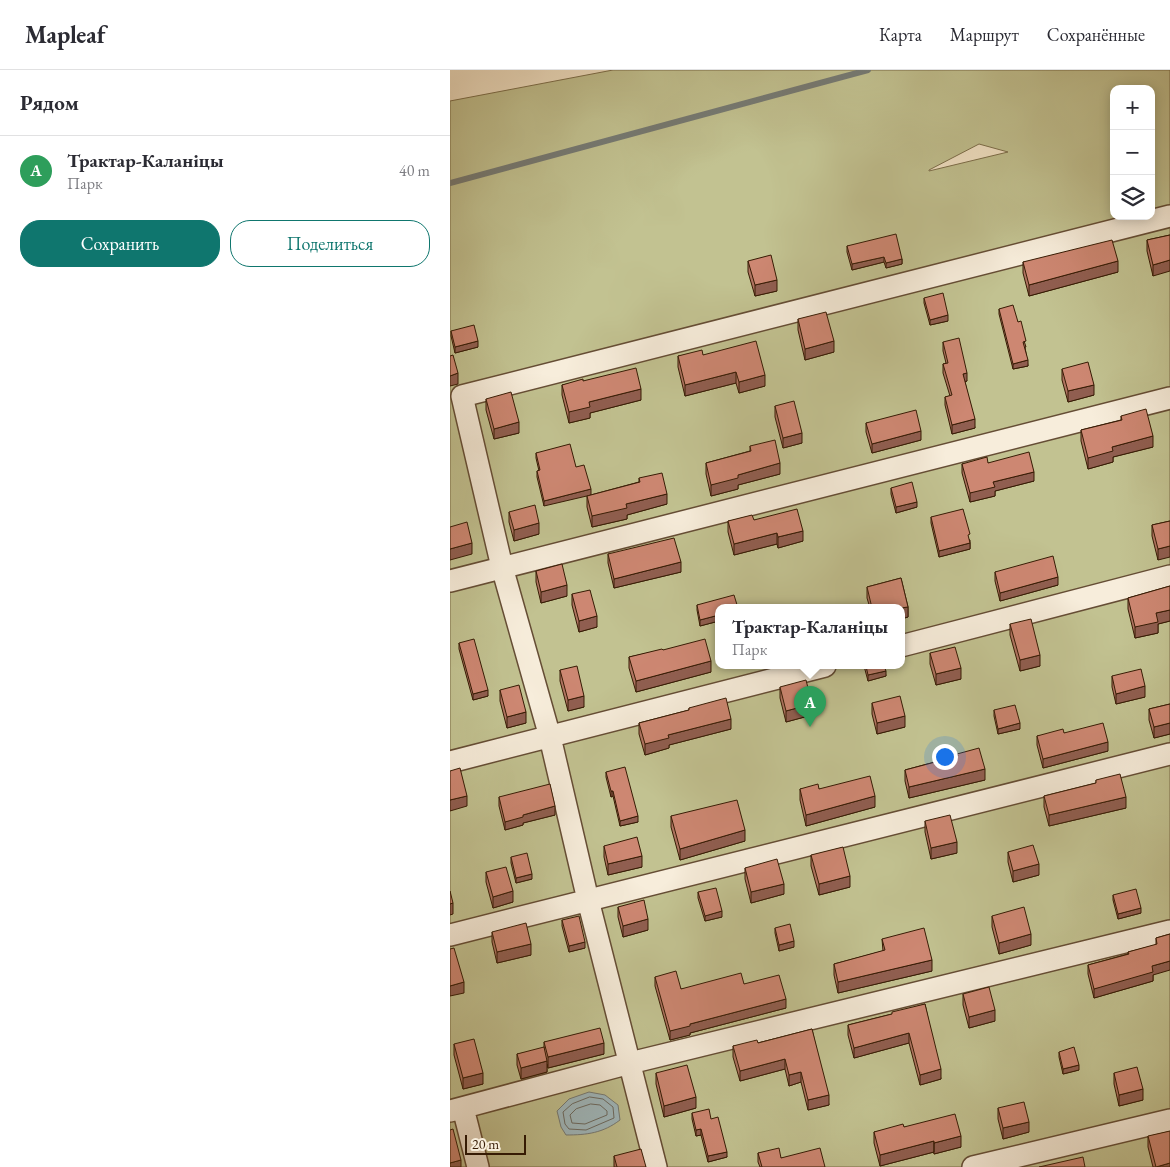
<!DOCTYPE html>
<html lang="ru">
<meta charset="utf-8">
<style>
body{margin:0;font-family:"EB Garamond",serif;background:#f7f7f7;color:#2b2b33}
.controls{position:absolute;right:15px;top:15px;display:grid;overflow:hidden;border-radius:10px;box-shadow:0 2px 12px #0003}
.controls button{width:45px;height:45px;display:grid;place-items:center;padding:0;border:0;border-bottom:1px solid #e1e1e2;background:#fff;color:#2b2b33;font:25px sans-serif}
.scale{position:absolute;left:15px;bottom:12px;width:61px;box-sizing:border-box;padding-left:5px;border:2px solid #361b04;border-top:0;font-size:14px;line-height:18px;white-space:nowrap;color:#361b04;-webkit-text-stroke:4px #f7eddb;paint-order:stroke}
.you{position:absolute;left:494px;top:686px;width:18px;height:18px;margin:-12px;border:4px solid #fff;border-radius:50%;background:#1a73e8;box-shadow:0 0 0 8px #1a73e833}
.badge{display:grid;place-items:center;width:32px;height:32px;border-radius:50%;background:#0f766e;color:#fff;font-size:16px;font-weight:700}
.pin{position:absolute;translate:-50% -41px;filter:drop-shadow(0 1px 2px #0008)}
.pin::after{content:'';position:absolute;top:26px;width:18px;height:15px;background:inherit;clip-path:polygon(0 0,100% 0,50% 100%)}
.popup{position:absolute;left:265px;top:534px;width:190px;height:65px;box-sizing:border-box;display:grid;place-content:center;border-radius:10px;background:#fff;filter:drop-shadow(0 1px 4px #0005);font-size:16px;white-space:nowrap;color:#7c7c81}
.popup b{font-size:19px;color:#2b2b33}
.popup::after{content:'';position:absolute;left:50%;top:100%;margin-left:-10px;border:10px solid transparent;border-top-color:#fff}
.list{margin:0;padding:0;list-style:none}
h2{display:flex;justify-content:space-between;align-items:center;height:65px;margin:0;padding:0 20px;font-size:21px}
h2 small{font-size:16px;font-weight:400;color:#7c7c81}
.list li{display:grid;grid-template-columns:32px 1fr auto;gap:15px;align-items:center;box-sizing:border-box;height:70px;padding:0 20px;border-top:1px solid #e1e1e2}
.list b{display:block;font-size:19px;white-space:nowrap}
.list p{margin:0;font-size:16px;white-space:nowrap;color:#7c7c81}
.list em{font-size:16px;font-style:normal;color:#7c7c81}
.actions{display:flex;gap:10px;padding:15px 20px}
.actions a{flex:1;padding:11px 0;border:1px solid #0f766e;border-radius:20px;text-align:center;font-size:18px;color:#0f766e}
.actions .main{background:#0f766e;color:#fff}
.icon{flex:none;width:28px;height:28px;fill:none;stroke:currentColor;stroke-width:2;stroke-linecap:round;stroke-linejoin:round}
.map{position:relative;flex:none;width:720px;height:1097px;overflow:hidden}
header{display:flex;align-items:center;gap:30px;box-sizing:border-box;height:70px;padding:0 25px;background:#fff;border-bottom:1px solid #e1e1e2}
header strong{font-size:24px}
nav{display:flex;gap:28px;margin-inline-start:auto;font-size:18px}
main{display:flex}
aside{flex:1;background:#fff}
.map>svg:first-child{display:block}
.green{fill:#c2c291;stroke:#7c6e4a;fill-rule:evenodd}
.water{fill:#a1bbc1;stroke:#767b75}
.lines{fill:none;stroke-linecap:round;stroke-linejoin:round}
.shore{stroke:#6c6b62;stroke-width:1}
.stream{stroke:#767b75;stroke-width:6}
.minor-casing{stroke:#654d35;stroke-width:24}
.minor{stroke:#f7eddb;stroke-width:21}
.wall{fill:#b07462;stroke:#361b04}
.shaded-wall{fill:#905e50;stroke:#361b04}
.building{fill:#cd8772;stroke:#361b04}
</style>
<header>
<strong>Mapleaf</strong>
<nav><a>Карта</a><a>Маршрут</a><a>Сохранённые</a></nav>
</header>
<main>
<aside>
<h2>Рядом<small></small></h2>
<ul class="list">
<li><span class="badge" style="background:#2e9e5b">A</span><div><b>Трактар-Каланіцы</b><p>Парк</p></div><em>40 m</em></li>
</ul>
<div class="actions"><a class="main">Сохранить</a><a>Поделиться</a></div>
</aside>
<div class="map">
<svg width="720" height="1097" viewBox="0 0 720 1097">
<rect width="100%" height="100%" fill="#f3e4c7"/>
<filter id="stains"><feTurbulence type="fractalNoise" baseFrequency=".004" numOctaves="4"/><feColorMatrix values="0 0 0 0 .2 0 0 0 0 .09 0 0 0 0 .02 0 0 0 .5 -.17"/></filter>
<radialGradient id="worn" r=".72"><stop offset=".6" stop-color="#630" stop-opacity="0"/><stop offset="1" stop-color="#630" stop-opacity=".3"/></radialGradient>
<path class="green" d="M163,0H720V1097H0V31ZM664,19H701V146H664ZM529,74L558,82L479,101V100ZM269,538H451V596H269Z"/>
<path class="water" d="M139,1022L155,1025L168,1035L170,1050C153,1063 137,1065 116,1065L111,1057L107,1041L119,1029Z"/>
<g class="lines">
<path class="shore" d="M140,1027L153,1029L163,1037L164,1048L136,1060L119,1059L115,1054L113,1042L122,1034Z
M141,1034L150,1035L157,1041V1045L135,1054L122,1053L120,1045L126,1039Z"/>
<path class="stream" d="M0,113L418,0"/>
<g class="minor-casing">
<path id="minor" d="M0,511L720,328
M451,576L720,506
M0,692L375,596
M0,865L720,684
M13,1038L28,1097
M0,1041L180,993L720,861
M206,1097L138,830L100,667L52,497L12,326L720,146
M523,1097L720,1050"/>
</g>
<use href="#minor" class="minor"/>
</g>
<path class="wall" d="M720,165L703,206L697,181V170Z
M397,176L452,189V194L436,198L434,192L402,200L397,182Z
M298,191L327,221L305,226L298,202Z
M573,192L668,202L579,226L573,203Z
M474,228L498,251L480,255L474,233Z
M549,239L568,252L576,277H575L578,296L563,299L549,244Z
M348,249L384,282L355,290L348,260Z
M1,261L28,277L5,283L1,266Z
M493,272L517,311L515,312L525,358L502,364L495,335V327L500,326L493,303V294L496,293L493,281Z
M253,285L315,316L289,323L286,313L235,326L228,297V286Z
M612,299L644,325L618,332L612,310Z
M133,311L191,330L140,343V348L119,353L112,325V315Z
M36,329L69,363L44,369L36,340Z
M325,336L352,373L333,378L325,347Z
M671,346L703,377L663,387V392L638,399L631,371V360L671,350Z
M416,353L471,370L422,383L416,362Z
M300,376L330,404L288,415V419L261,426L256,404V393L300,381Z
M86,383L126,397L94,436L87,407V401H89L86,388Z
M538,393L584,411L545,421V426L520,432L512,403V394Z
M189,408L217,434L177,445V449L142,457L137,437V426L189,412Z
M441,418L467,437L446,443L441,424Z
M59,442L89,464L64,471L59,452Z
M481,447L520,470V479L489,487L481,453Z
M304,450L353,471L328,478L327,474L284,485L278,462V451Z
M720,451L708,490L702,466V455Z
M158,484L231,502L164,518L158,493Z
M86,501L117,526L91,533L86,512Z
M545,502L608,515L550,531L545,511Z
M451,508L458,537V547L451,549V538H420L417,528V517Z
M720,516V551L708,554V563L685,568L678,539V528Z
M122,524L147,557L129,562L122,535Z
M247,535L269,538V551L250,556L247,540Z
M560,554L590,596L570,601L560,565Z
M9,573L38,626L23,630L9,579Z
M213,580L261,602L186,622L179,598V587Z
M480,583L511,609L486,615L480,594Z
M414,596H434L436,606L418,611Z
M110,600L134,637L118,641L110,611Z
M662,606L695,627L666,634L662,617Z
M330,617L362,645L336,652L330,628Z
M50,620L76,653L57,658L50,631Z
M422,633L455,657L427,664L422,644Z
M720,634V664L704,668L699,650V639Z
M239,638L281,659L219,675V678L195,685L189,664V653L239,640Z
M544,640L570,659L548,664L544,646Z
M614,663L658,681L593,698L587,675V666Z
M507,684L535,710L459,728L455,711V700L507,686Z
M156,702L188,752L170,756L163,726L161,727L156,707Z
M646,710L676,738L599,756L594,737V726L646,713Z
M350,719H369L425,737L356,756L350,730Z
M49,727L105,745L73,753V755L55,760L49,736Z
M221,746L295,771L230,790L221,757Z
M475,751L507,783L481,789L475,762Z
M154,776L192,797L158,805L154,787Z
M558,782L589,805L563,812L558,792Z
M361,785L400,817L369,825L361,796Z
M61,787L82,809L66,813L61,793Z
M295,798L334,824L301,833L295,809Z
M36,802L63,832L43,838L36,812Z
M248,822L272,847L255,851L248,828Z
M663,825L691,843L668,849L663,830Z
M168,837L198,860L173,867L168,847Z
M542,846L581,875L549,884L542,857Z
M112,850L135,878L119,882L112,856Z
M325,858L344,877L329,881L325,863Z
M42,862L81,885L47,893L42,872Z
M720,864L703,905V911L644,928L638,904V895L678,884V882L706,875V868Z
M432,869L482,901L388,923L384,905V894L433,881Z
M205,907L231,919L294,914L336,938L240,963V965L220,970L205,916Z
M513,924L545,951L519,958L513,935Z
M475,934L491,1009L470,1015L459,973L404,988L398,965V955L442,944Z
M362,959L379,1035L358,1040L351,1012L339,1016L335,999L290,1011L283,987V976L308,973Z
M94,972L154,984L98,998L97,994V1002L71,1009L67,995V984L94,980Z
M4,974L33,1014L13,1019L4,985Z
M609,982L629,1000L613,1004L609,987Z
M206,1003L246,1038L214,1047L206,1014Z
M664,1003L693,1030L669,1036L664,1014Z
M548,1038L579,1062L553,1069L548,1049Z
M242,1043L261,1049L277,1087L258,1092L251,1065L246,1066L242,1049Z
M454,1057L511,1077L484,1084V1082L430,1096L424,1073V1062Z
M698,1066L720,1097H703L698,1077Z
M308,1083L331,1088L375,1097H310L308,1092Z
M164,1086L196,1097H164Z"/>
<path class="shaded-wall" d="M434,187V192L402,200V194Z
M452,189V194L436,198V193Z
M720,190V201L703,206V195Z
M668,191V202L579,226V215Z
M327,210V221L305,226V215Z
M498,245V251L480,255V250Z
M28,271V277L5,283V277Z
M384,271V282L355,290V279Z
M578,290V296L563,299V294Z
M286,302V313L235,326V315Z
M8,303V314L0,316V306Z
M517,303V311L513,312V304Z
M315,305V316L289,323V312Z
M644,315V325L618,332V321Z
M191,319V330L140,343V348L119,353V342L139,332Z
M525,349V358L502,364V355Z
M69,352V363L44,369V359Z
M471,361V370L422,383V374Z
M352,363V373L333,378V368Z
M703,366V377L663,387V392L638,399V388L662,377Z
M330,393V404L288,415V419L261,426V415L288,405Z
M584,402V411L545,421V426L520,432V423L543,412Z
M141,419V425L94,436V431Z
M217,424V434L177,445V449L142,457V446L176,434Z
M467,432V437L446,443V437Z
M89,453V464L64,471V460Z
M353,461V471L328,478V467Z
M327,463V474L284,485V474Z
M22,473V484L0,490V479Z
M520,473V479L489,487V481Z
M720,476V487L708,490V479Z
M231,492V502L164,518V509Z
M608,507V515L550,531V523Z
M117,515V526L91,533V522Z
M458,537V547L451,549V538Z
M720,540V551L708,554V563L685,568V557L706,543Z
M269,545V551L250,556V550Z
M147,546V557L129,562V551Z
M590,585V596L570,601V590Z
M261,591V602L186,622V611Z
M511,598V609L486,615V604Z
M436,601V606L418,611V605Z
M695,616V627L666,634V624Z
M38,620V626L23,630V624Z
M134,626V637L118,641V630Z
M362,634V645L336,652V641Z
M76,642V653L57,658V647Z
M455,646V657L427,664V653Z
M281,649V659L219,675V678L195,685V674L218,665Z
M570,653V659L548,664V659Z
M720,653V664L704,668V657Z
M658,672V681L593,698V689Z
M535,699V710L459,728V717Z
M161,721H163V726L161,727Z
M17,726V736L0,741V730Z
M425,726V737L356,756V745Z
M676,727V738L599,756V745Z
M105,736V745L73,753V755L55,760V752L73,745Z
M188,746V752L170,756V751Z
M295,760V771L230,790V779Z
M507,772V783L481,789V778Z
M192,786V797L158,805V794Z
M589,794V805L563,812V801Z
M82,804V809L66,813V808Z
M400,806V817L369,825V814Z
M334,814V824L301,833V822Z
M63,821V832L43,838V827Z
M3,833V844L0,845V834Z
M691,838V843L668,849V844Z
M272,841V847L255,851V846Z
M198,849V860L173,867V856Z
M581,864V875L549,884V873Z
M344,871V877L329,881V875Z
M135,872V878L119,882V876Z
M81,874V885L47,893V882Z
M482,890V901L388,923V912Z
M720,891V900L703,905V911L644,928V919L702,896Z
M14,912V923L0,926V916Z
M336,929V938L240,963V965L220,970V961L240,954Z
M545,940V951L519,958V947Z
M459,963V973L404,988V978Z
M154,973V984L98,998V987Z
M335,989V999L290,1011V1001Z
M97,991V1002L71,1009V998Z
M629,995V1000L613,1004V999Z
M491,999V1009L470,1015V1005Z
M351,1002V1012L339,1016V1005Z
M33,1003V1014L13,1019V1008Z
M693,1019V1030L669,1036V1025Z
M379,1025V1035L358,1040V1030Z
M246,1027V1038L214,1047V1036Z
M579,1052V1062L553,1069V1058Z
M251,1059V1065L246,1066V1060Z
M511,1066V1077L484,1084V1073Z
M484,1071V1082L430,1096V1085Z
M277,1082V1087L258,1092V1086Z
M11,1090V1097H0V1093Z
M720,1093V1097H706Z"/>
<path class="building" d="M446,164L452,189L436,193L434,187L402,194L397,176Z
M720,165V190L703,195L697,170Z
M662,170L668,191L579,215L573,192Z
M321,185L327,210L305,215L298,191Z
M493,223L498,245L480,250L474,228Z
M563,235L568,252L571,251L576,271L573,272L578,290L563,294L549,239Z
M376,242L384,271L355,279L348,249Z
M24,255L28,271L5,277L1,261Z
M509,268L517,303L513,304L525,349L502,355L495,327L502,325L493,294L498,293L493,272Z
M306,271L315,305L289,312L286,302L235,315L228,286L252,280L253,285Z
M3,285L8,303L0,306V286Z
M638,292L644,315L618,321L612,299Z
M186,298L191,319L139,332L140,337L119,342L112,315L133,309V311Z
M61,322L69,352L44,359L36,329Z
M344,331L352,363L333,368L325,336Z
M696,339L703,366L662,377L663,381L638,388L631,360L672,350L671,346Z
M466,340L471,361L422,374L416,353Z
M325,370L330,393L288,405V408L261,415L256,393L301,381L300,376Z
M120,374L126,397L134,395L141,419L94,431L87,401L90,400L86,383Z
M579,382L584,402L543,412L545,417L520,423L512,394L537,387L538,393Z
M212,403L217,424L176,434L177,438L142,446L137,426L190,412L189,408Z
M462,412L467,432L446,437L441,418Z
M85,435L89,453L64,460L59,442Z
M347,439L353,461L328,467L327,463L284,474L278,451L302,445L304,450Z
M513,439L520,464L518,465L520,473L489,481L481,447Z
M720,451V476L708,479L702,455Z
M17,452L22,473L0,479V457Z
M224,468L231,492L164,509L158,484Z
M603,486L608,507L550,523L545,502Z
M112,494L117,515L91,522L86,501Z
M451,508L458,537L451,538H422L417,517Z
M720,516V540L706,543L708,552L685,557L678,528Z
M140,520L147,546L129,551L122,524Z
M284,525L288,538H269V545L250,550L247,535Z
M581,549L590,585L570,590L560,554Z
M24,569L38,620L23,624L9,573Z
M255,569L261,591L186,611L179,587L212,579L213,580Z
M505,577L511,598L486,604L480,583Z
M127,596L134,626L118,630L110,600Z
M416,596H434L436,601L418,605Z
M691,599L695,616L666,624L662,606Z
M356,610L362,634L336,641L330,617Z
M69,615L76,642L57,647L50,620Z
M450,626L455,646L427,653L422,633Z
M276,628L281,649L218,665L219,668L195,674L189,653L239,640V638Z
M720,634V653L704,657L699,639Z
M565,635L570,653L548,659L544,640Z
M653,653L658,672L593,689L587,666L613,659L614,663Z
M529,678L535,699L459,717L455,700L508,686L507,684Z
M175,697L188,746L170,751L163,721H161L156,702Z
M10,698L17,726L0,730V701Z
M670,704L676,727L599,745L594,726L646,713V710Z
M420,706L425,726L356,745L350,719L368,714L369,719Z
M100,714L105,736L73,745V747L55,752L49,727Z
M287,730L295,760L230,779L221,746Z
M500,745L507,772L481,778L475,751Z
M187,767L192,786L158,794L154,776Z
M583,775L589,794L563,801L558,782Z
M393,777L400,806L369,814L361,785Z
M77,783L82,804L66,808L61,787Z
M327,789L334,814L301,822L295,798Z
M56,797L63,821L43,827L36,802Z
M266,818L272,841L255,846L248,822Z
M686,819L691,838L668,844L663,825Z
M0,821L3,833L0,834Z
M194,830L198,849L173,856L168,837Z
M574,837L581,864L549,873L542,846Z
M129,846L135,872L119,876L112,850Z
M76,853L81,874L47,882L42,862Z
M340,854L344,871L329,875L325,858Z
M474,858L482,890L388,912L384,894L435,880L432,869Z
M720,864V891L702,896L703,902L644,919L638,895L679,884L678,882L707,874L706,868Z
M4,878L14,912L0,916V879Z
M226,901L231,919L291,903L294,914L329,905L336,929L240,954V956L220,961L205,907Z
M539,917L545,940L519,947L513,924Z
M475,934L491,999L470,1005L459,963L404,978L398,955L442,944V942Z
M150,958L154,973L98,987L94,972Z
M362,959L379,1025L358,1030L351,1002L339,1005L335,989L290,1001L283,976L307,970L308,973Z
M24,969L33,1003L13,1008L4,974Z
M94,977L97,991L71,998L67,984Z
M624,977L629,995L613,999L609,982Z
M237,995L246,1027L214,1036L206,1003Z
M687,997L693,1019L669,1025L664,1003Z
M574,1032L579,1052L553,1058L548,1038Z
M259,1039L261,1049L268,1047L277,1082L258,1086L251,1059L246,1060L242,1043Z
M505,1044L511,1066L484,1073V1071L430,1085L424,1062L453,1054L454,1057Z
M3,1059L11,1090L0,1093V1060Z
M720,1061V1093L706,1097L698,1066Z
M329,1078L331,1088L370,1078L375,1097H312L308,1083Z
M191,1079L196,1097H167L164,1086Z
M633,1087L635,1097H589Z"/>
<rect width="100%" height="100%" filter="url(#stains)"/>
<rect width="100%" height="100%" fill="url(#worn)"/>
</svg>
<div class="controls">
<button>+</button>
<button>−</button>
<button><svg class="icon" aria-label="layers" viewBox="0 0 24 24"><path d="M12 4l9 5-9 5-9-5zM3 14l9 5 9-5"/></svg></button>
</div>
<div class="scale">20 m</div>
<div class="you"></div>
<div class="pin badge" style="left:360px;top:657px;background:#2e9e5b">A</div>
<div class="popup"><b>Трактар-Каланіцы</b>Парк</div>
</div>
</main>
